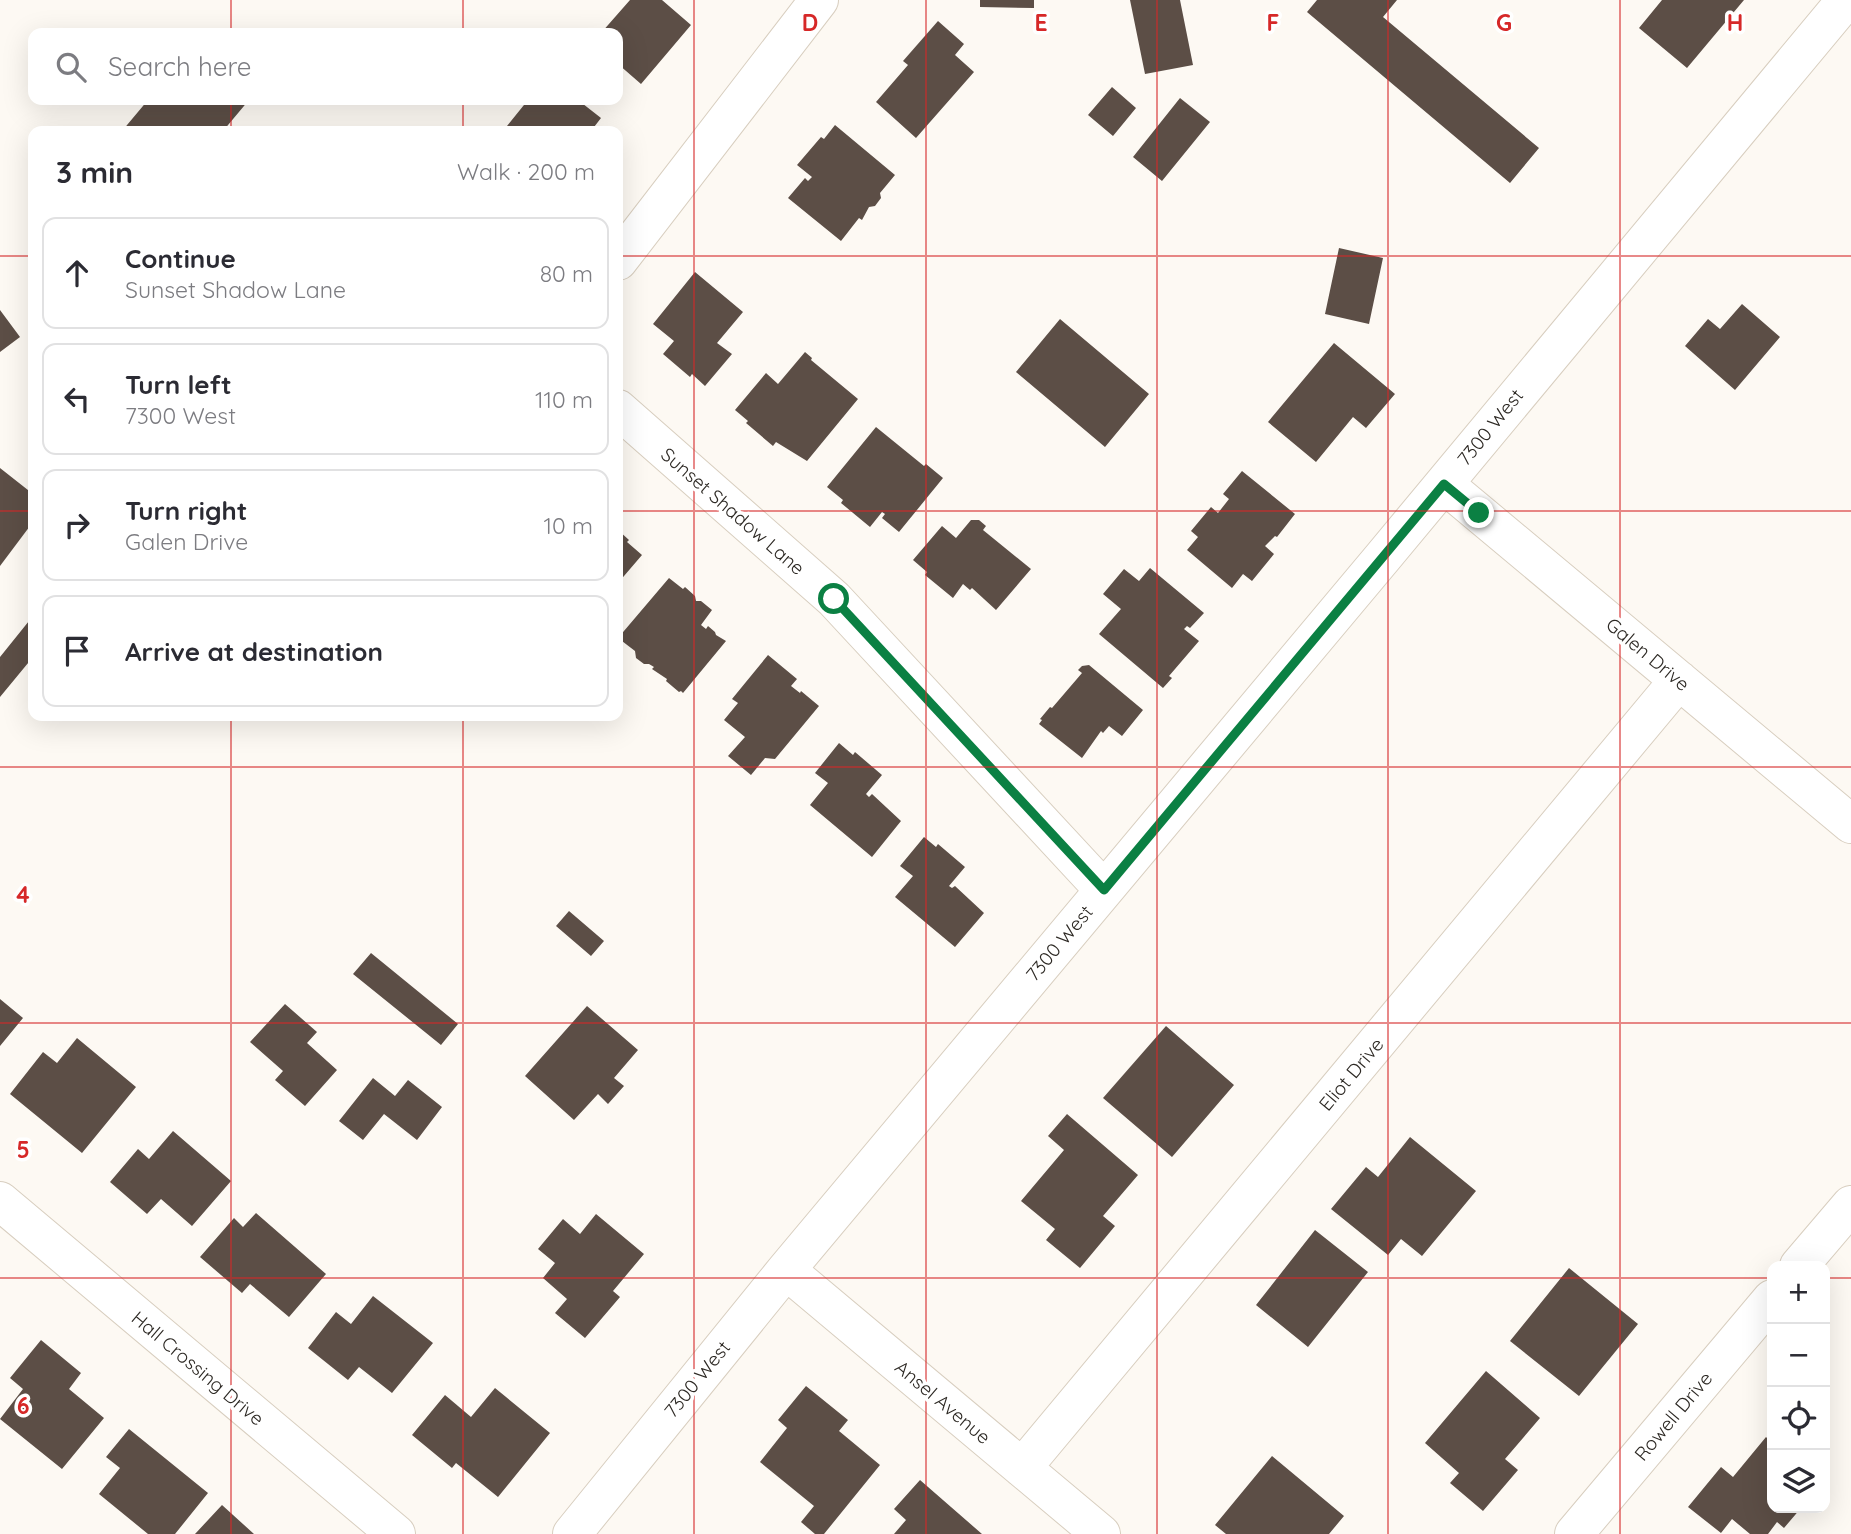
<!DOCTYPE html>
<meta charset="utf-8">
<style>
body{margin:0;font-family:Quicksand,sans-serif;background:#f2f2f3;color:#2b2b33}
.controls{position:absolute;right:21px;bottom:21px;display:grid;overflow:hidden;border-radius:14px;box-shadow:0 7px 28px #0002}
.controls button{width:63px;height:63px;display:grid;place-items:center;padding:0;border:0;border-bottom:2px solid #e1e1e2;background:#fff;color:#2b2b33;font:35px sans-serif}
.stop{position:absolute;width:21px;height:21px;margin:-16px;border:5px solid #0b8043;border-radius:50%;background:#fff}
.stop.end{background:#0b8043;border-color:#fff;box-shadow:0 2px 7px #0008}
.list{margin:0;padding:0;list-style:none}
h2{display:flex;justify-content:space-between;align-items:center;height:91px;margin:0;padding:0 28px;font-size:30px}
h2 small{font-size:23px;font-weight:400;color:#7c7c81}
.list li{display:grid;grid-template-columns:46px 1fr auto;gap:21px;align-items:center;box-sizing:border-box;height:112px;margin:0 14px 14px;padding:0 14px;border:2px solid #e1e1e2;border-radius:14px}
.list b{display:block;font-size:26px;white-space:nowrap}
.list p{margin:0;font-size:23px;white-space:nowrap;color:#7c7c81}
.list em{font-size:23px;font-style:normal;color:#7c7c81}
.icon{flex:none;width:38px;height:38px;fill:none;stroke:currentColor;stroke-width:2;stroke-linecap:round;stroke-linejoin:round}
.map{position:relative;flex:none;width:1851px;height:1534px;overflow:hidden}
.search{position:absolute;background:#fff;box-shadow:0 7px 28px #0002;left:28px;top:28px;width:595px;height:77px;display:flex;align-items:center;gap:18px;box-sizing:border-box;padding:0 24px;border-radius:14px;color:#7c7c81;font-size:26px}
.panel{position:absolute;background:#fff;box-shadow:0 7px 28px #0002;left:28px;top:126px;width:595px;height:595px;border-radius:14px}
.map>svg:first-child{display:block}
.building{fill:#5c4e46}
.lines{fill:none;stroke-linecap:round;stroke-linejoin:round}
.minor-casing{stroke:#d8cebf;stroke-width:40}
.minor{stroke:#fff;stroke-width:38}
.route{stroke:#0b8043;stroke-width:9}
.grid{fill:none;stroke:#d62828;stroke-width:2;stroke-opacity:0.55}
.labels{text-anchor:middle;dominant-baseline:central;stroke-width:7;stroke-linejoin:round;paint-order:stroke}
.street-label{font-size:19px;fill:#2d2924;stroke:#fff}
.grid-label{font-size:23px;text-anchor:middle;font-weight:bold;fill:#d62828;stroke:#fff;stroke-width:7;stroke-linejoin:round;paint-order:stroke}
</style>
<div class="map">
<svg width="1851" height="1534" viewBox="0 0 1851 1534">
<rect width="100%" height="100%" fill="#fdf9f3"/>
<path class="building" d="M630,0H662L691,25L641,84L618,64V33H601Z
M980,0H1034V8L980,7Z
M1130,0H1180L1193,65L1145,74Z
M1317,0H1397L1383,17L1539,148L1510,183L1307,12Z
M1662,0H1744L1687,68L1639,28Z
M938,21L964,44L955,55L974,72L916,138L876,102L908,65L903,61Z
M1112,87L1136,108L1113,136L1088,115Z
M1180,98L1210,122L1162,181L1133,157Z
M148,100L158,102L160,100H249L223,131H122Z
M528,100H578L601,118L591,131H503Z
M835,125L895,175L880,193L881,198L875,206L869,207L862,220L859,218L841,241L788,198L805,178L808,181L812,177L797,165L821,137L824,139Z
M1339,248L1383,258L1369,324L1325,314Z
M695,272L743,312L717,343L732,354L705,386L692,374L690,377L663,354L674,341L653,324Z
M1742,304L1780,337L1735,390L1685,346L1708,319L1720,329Z
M0,310L20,337L0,352Z
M1060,319L1149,394L1105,447L1016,372Z
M1334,343L1395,394L1366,428L1353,417L1316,462L1268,422Z
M805,352L812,358L811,360L858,399L807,461L776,442L773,446L746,423L748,421L735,410L766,373L778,384Z
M876,427L924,466L926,464L943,478L899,532L882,518L885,514L882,512L870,527L841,503L843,500L827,487Z
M0,468L33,494V522L0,566Z
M1242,471L1295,514L1277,537L1275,536L1265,546L1274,554L1252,581L1243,574L1232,588L1187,550L1198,537L1191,531L1211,507L1218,513L1229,499L1223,494Z
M971,520H979L986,526L983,530L1031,569L996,610L972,588L970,590L963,584L953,598L925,575L927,572L913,560L942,526L956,538Z
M618,530L629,540L627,542L642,555L618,583Z
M1150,568L1204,613L1190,628L1187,626L1184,629L1199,641L1169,676L1172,678L1163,688L1099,634L1121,609L1103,594L1124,569L1139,581Z
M669,578L683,589L685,587L695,596L696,601H701L712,610L701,625L706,629L708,626L715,632L716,635L726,641L683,693L681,691L679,692L666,681L667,679L652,669L654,667L649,664H644L636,658L635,651L618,638Z
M33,616V657L0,697V657Z
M768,655L797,679L791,686L800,693L801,691L819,706L775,759L765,758L751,775L728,756L745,737L724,720L738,703L732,699Z
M1089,665L1143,710L1122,736L1109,726L1103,733L1101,731L1082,758L1039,724L1042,720L1040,719L1050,707L1052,708L1082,673L1078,670L1082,666Z
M839,743L853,755L855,752L882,775L866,794L869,797L872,794L901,821L872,857L810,805L828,783L815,773Z
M924,837L936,847L938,844L965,867L949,886L952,888L955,886L984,913L955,947L895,897L913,876L900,866Z
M569,911L604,941L591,956L556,926Z
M371,953L458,1024L441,1045L353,974Z
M0,999L23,1018L0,1046Z
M285,1004L317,1032L307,1043L337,1070L305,1106L275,1080L283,1071L250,1042Z
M587,1006L638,1050L614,1078L624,1086L608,1104L598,1094L574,1120L525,1076Z
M1166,1026L1234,1085L1172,1157L1103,1098Z
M77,1038L136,1087L82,1153L10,1094L43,1052L57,1063Z
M373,1078L395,1096L408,1080L442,1107L417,1140L384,1114L363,1140L339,1121Z
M1067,1114L1138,1175L1103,1216L1115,1226L1080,1268L1046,1240L1055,1229L1021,1201L1064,1150L1048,1136Z
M173,1131L231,1181L192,1226L161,1199L147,1214L110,1182L138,1149L149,1159Z
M1410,1137L1476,1191L1422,1256L1401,1239L1388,1255L1331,1209L1366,1167L1378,1177Z
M256,1213L326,1274L289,1317L250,1284L242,1293L200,1257L234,1218L243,1227Z
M596,1214L644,1254L613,1291L620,1297L585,1338L555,1313L567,1299L543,1278L555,1263L538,1249L563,1219L580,1234Z
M1315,1230L1368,1272L1308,1347L1256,1305Z
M1569,1268L1638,1324L1579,1396L1510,1341Z
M373,1296L433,1343L392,1393L359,1367L348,1380L308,1348L336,1312L351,1324Z
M41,1340L81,1373L69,1389L104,1418L62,1469L0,1419L23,1389L10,1378Z
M1486,1371L1540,1418L1505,1459L1518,1470L1483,1511L1450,1483L1459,1473L1425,1443Z
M806,1386L848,1420L839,1431L880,1465L824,1534H815L801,1522L814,1506L760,1462L787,1428L778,1420Z
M495,1388L550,1433L498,1497L456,1463L452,1468L412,1435L445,1395L471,1417Z
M129,1429L208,1493L175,1534H148L99,1494L120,1468L106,1457Z
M1766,1437L1772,1443V1508H1801L1784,1528L1777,1522L1768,1534H1750L1732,1519L1721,1533L1688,1507L1721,1467L1733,1477Z
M1272,1456L1344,1516L1329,1534H1226L1215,1525Z
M920,1480L982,1534H894L906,1520L894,1509Z
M222,1505L254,1534H195Z"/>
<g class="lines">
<g class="minor-casing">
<path id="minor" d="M618,261L819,0
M618,409L834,599L1104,890
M1444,484L1851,824
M0,1201L396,1534
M1799,1266L1851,1205
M786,1270L1101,1534
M1022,1468L1679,680
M572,1534L786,1270L1383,557L1846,0
M1574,1534L1772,1299"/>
</g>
<use href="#minor" class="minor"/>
</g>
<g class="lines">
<path class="route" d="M834,599L1104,890L1444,484L1479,513"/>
</g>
<path class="grid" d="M231,0V33M463,0V33M694,0V1534M926,0V1534M1157,0V1534M1388,0V1534M1620,0V1534M231,100V131M463,100V131M0,256H33M618,256H1851M0,511H33M618,511H1851M231,716V1534M463,716V1534M0,767H1851M0,1023H1851M0,1278H1772M1825,1278H1851"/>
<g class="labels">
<g class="street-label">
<text transform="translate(1490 427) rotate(-51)">7300 West</text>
<text transform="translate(733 511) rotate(41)">Sunset Shadow Lane</text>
<text transform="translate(1648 654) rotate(40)">Galen Drive</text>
<text transform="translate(1059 943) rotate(-50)">7300 West</text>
<text transform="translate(1351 1074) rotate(-50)">Eliot Drive</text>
<text transform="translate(198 1368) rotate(40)">Hall Crossing Drive</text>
<text transform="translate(697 1379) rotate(-51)">7300 West</text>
<text transform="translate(943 1402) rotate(40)">Ansel Avenue</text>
<text transform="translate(1673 1416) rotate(-50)">Rowell Drive</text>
</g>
</g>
<g class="grid-label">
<text x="810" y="31">D</text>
<text x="1041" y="31">E</text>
<text x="1273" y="31">F</text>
<text x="1504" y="31">G</text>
<text x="1735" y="31">H</text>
<text x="23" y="903">4</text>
<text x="23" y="1158">5</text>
<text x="23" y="1414">6</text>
</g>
</svg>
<div class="controls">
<button>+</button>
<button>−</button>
<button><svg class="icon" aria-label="locate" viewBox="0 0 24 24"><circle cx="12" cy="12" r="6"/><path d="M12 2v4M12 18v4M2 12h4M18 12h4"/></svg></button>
<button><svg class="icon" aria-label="layers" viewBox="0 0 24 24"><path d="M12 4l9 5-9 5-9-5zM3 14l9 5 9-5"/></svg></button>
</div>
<div class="stop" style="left:834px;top:599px"></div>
<div class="stop end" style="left:1479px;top:513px"></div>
<div class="search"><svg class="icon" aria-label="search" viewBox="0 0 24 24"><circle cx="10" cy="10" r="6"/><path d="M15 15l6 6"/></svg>Search here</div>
<section class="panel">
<h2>3 min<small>Walk · 200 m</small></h2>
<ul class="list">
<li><svg class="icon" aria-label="ahead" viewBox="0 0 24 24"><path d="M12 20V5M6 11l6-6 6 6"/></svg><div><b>Continue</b><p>Sunset Shadow Lane</p></div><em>80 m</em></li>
<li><svg class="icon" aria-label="left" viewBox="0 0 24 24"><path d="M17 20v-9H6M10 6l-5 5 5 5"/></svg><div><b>Turn left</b><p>7300 West</p></div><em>110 m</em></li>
<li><svg class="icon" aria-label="right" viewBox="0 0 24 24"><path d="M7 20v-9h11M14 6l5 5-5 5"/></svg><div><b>Turn right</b><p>Galen Drive</p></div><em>10 m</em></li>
<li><svg class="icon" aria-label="arrive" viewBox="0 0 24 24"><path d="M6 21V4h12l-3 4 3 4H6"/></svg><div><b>Arrive at destination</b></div></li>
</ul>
</section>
</div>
